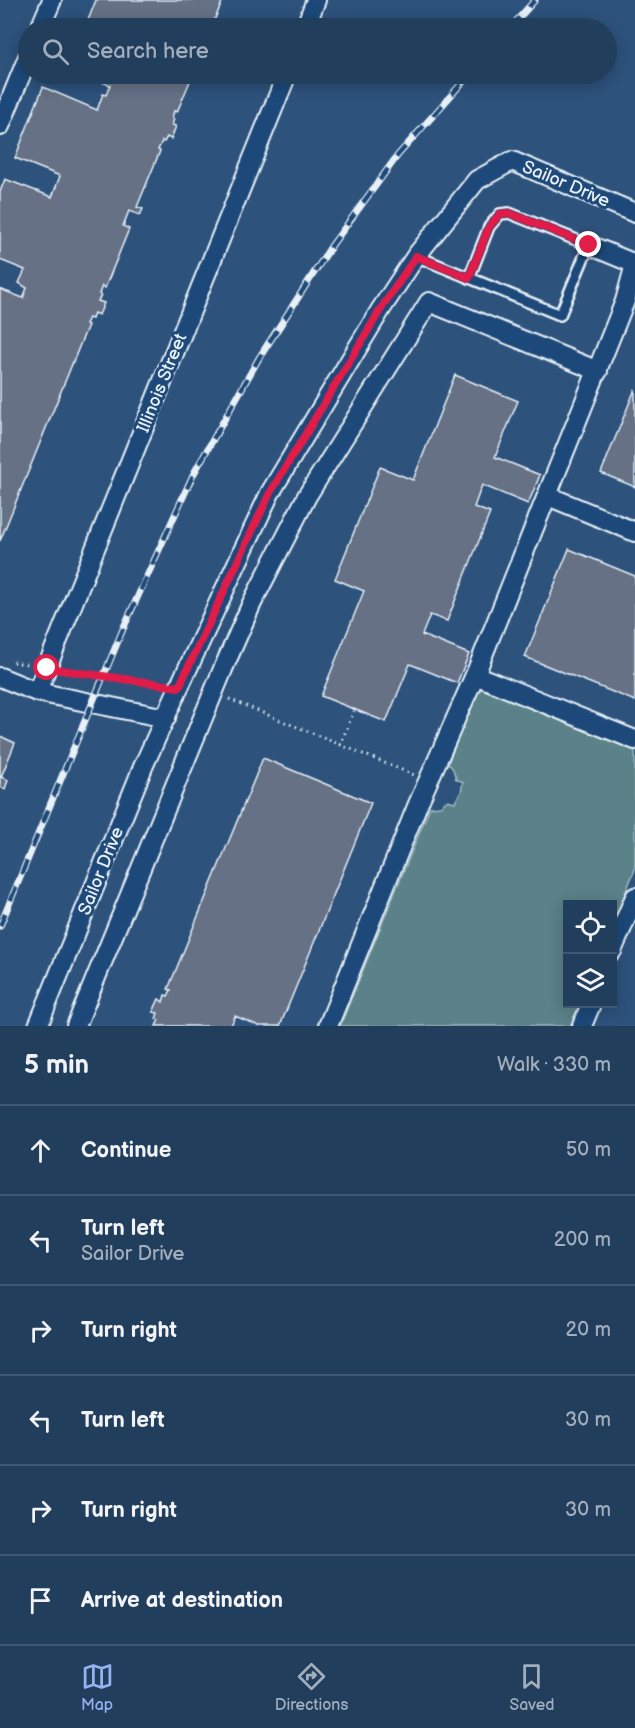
<!DOCTYPE html>
<meta charset="utf-8">
<style>
body{margin:0;font-family:"Balsamiq Sans",sans-serif;background:#2e4966;color:#f1f3f6}
.controls{position:absolute;right:18px;bottom:18px;display:grid;overflow:hidden;border-radius:0px;box-shadow:0 3px 15px #0003}
.controls button{width:54px;height:54px;display:grid;place-items:center;padding:0;border:0;border-bottom:2px solid #3f5772;background:#223e5d;color:#f1f3f6;font:30px sans-serif}
.stop{position:absolute;width:18px;height:18px;margin:-14px;border:4px solid #e11d48;border-radius:50%;background:#fff}
.stop.end{background:#e11d48;border-color:#fff;box-shadow:0 2px 6px #0008}
.list{margin:0;padding:0;list-style:none}
h2{display:flex;justify-content:space-between;align-items:center;height:78px;margin:0;padding:0 24px;font-size:26px}
h2 small{font-size:20px;font-weight:400;color:#a2aebc}
.list li{display:grid;grid-template-columns:39px 1fr auto;gap:18px;align-items:center;box-sizing:border-box;height:90px;padding:0 24px;border-top:2px solid #3f5772}
.list b{display:block;font-size:22px;white-space:nowrap}
.list p{margin:0;font-size:20px;white-space:nowrap;color:#a2aebc}
.list em{font-size:20px;font-style:normal;color:#a2aebc}
.icon{flex:none;width:33px;height:33px;fill:none;stroke:currentColor;stroke-width:2;stroke-linecap:round;stroke-linejoin:round}
.map{position:relative;flex:none;width:635px;height:1026px;overflow:hidden}
.search{position:absolute;background:#223e5d;box-shadow:0 3px 15px #0003;left:18px;right:18px;top:18px;height:66px;display:flex;align-items:center;gap:15px;box-sizing:border-box;padding:0 21px;border-radius:33px;color:#a2aebc;font-size:22px}
.sheet{height:618px;background:#223e5d}
nav{display:flex;justify-content:space-around;align-items:center;box-sizing:border-box;height:84px;border-top:2px solid #3f5772;background:#223e5d;font-size:16px;color:#a2aebc}
nav a{display:grid;justify-items:center;gap:3px}
nav .on{color:#95b2f1}
.map>svg:first-child{display:block}
.green{fill:#5a8288;stroke:#a1bac0;stroke-width:1.5}
.building{fill:#667186;stroke:#e8f1f8;stroke-width:1.5}
.lines{fill:none;stroke-linecap:round;stroke-linejoin:round}
.lane-casing{stroke:#e8f1f8;stroke-width:14}
.street-casing{stroke:#e8f1f8;stroke-width:22}
.path{stroke:#e8f1f8;stroke-width:3;stroke-dasharray:1.5 4.5;stroke-linecap:butt}
.lane{stroke:#1f4a7a;stroke-width:9}
.street{stroke:#1f4a7a;stroke-width:18}
.rail-casing{stroke:#e8f1f8;stroke-width:7}
.rail{stroke:#1f4a7a;stroke-width:4.5;stroke-dasharray:14;stroke-linecap:butt}
.route{stroke:#e11d48;stroke-width:8}
.labels{text-anchor:middle;dominant-baseline:central;stroke-width:6;stroke-linejoin:round;paint-order:stroke}
.street-label{font-size:18px;fill:#e8f1f8;stroke:#1f4a7a}
</style>
<div class="map">
<svg width="635" height="1026" viewBox="0 0 635 1026">
<rect width="100%" height="100%" fill="#2d527c"/>
<filter id="ink" filterUnits="userSpaceOnUse"><feTurbulence type="fractalNoise" baseFrequency=".0167" numOctaves="2"/><feDisplacementMap in="SourceGraphic" scale="12" xChannelSelector="R" yChannelSelector="G"/><feConvolveMatrix kernelMatrix="1 2 1 2 8 2 1 2 1" color-interpolation-filters="sRGB"/></filter>
<g filter="url(#ink)">
<path class="green" d="M479,687L635,750V869L613,923L612,904H568V1004H580L570,1026H340L430,807L440,806L448,800L455,802L461,792L463,782L456,779L453,769L448,763Z"/>
<path class="building" d="M96,0H223L211,28H85Z
M82,74H193L177,112L174,111L172,118L174,119L172,125L176,126L171,139L167,137L164,142L162,141L158,150L160,151L137,207L143,209L140,215L129,211L123,226L129,229L105,288L102,286L99,294L101,295L98,301L104,303L99,315L94,313L92,319L89,318L86,324L88,325L0,541V289L23,298L27,288L19,283L25,270L0,260V192L5,179L52,197L60,176L15,158L43,87L97,110L103,94L106,95L110,85Z
M455,375L518,401L495,457L540,475L528,504L482,485L474,507L490,513L447,621L430,615L422,635L469,654L457,683L410,664L386,722L321,696L364,591L335,579L380,467L413,480Z
M635,389V487L601,473Z
M569,549L635,576V701L525,657Z
M0,736L15,743L1,777L8,780L5,789L0,787Z
M263,758L371,803L280,1026H259L235,1016L231,1026H156L159,1020L156,1019L158,1013L153,1012L159,999L163,1002L165,995L168,996L171,990L168,989Z"/>
<g class="lines">
<g class="lane-casing">
<path id="lane" d="M416,256L560,315L589,245L509,213L500,214L489,227L469,278"/>
</g>
<g class="street-casing">
<path id="street" d="M40,28L52,0
M305,28L316,0
M0,126L28,57
M548,496L635,532
M475,675L635,740
M0,677L37,692L166,718
M37,692L287,74
M612,951L635,897
M38,1026L143,767L179,687L270,493L381,309L416,256L477,180L512,161L635,213
M76,1026L223,669L252,603L307,496L429,302L598,371
M328,1026L418,804L475,675L625,301L635,264L589,245
M582,1026L591,1004"/>
</g>
<path class="path" d="M13,662L30,665
M63,670L161,685
M229,699L414,775
M340,745L354,711"/>
<use href="#lane" class="lane"/>
<use href="#street" class="street"/>
<g class="rail-casing">
<path id="rail" d="M510,28L535,0
M0,926L123,629L193,475L259,358L332,245L398,155L470,74"/>
</g>
<use href="#rail" class="rail"/>
</g>
</g>
<g class="lines" filter="url(#ink)">
<path class="route" d="M47,668L179,687L270,493L381,309L416,256L469,278L489,227L500,214L509,213L589,245"/>
</g>
<g class="labels">
<g class="street-label">
<text transform="translate(566 184) rotate(23)">Sailor Drive</text>
<text transform="translate(162 383) rotate(-68)">Illinois Street</text>
<text transform="translate(101 871) rotate(-68)">Sailor Drive</text>
</g>
</g>
</svg>
<div class="controls">
<button><svg class="icon" aria-label="locate" viewBox="0 0 24 24"><circle cx="12" cy="12" r="6"/><path d="M12 2v4M12 18v4M2 12h4M18 12h4"/></svg></button>
<button><svg class="icon" aria-label="layers" viewBox="0 0 24 24"><path d="M12 4l9 5-9 5-9-5zM3 14l9 5 9-5"/></svg></button>
</div>
<div class="stop" style="left:47px;top:668px"></div>
<div class="stop end" style="left:589px;top:245px"></div>
<div class="search"><svg class="icon" aria-label="search" viewBox="0 0 24 24"><circle cx="10" cy="10" r="6"/><path d="M15 15l6 6"/></svg>Search here</div>
</div>
<section class="sheet">
<h2>5 min<small>Walk · 330 m</small></h2>
<ul class="list">
<li><svg class="icon" aria-label="ahead" viewBox="0 0 24 24"><path d="M12 20V5M6 11l6-6 6 6"/></svg><div><b>Continue</b></div><em>50 m</em></li>
<li><svg class="icon" aria-label="left" viewBox="0 0 24 24"><path d="M17 20v-9H6M10 6l-5 5 5 5"/></svg><div><b>Turn left</b><p>Sailor Drive</p></div><em>200 m</em></li>
<li><svg class="icon" aria-label="right" viewBox="0 0 24 24"><path d="M7 20v-9h11M14 6l5 5-5 5"/></svg><div><b>Turn right</b></div><em>20 m</em></li>
<li><svg class="icon" aria-label="left" viewBox="0 0 24 24"><path d="M17 20v-9H6M10 6l-5 5 5 5"/></svg><div><b>Turn left</b></div><em>30 m</em></li>
<li><svg class="icon" aria-label="right" viewBox="0 0 24 24"><path d="M7 20v-9h11M14 6l5 5-5 5"/></svg><div><b>Turn right</b></div><em>30 m</em></li>
<li><svg class="icon" aria-label="arrive" viewBox="0 0 24 24"><path d="M6 21V4h12l-3 4 3 4H6"/></svg><div><b>Arrive at destination</b></div></li>
</ul>
</section>
<nav>
<a class="on"><svg class="icon" aria-label="map" viewBox="0 0 24 24"><path d="M3 6l6-2 6 2 6-2v14l-6 2-6-2-6 2zM9 4v14M15 6v14"/></svg>Map</a>
<a><svg class="icon" aria-label="directions" viewBox="0 0 24 24"><path d="M12 3l9 9-9 9-9-9zM9 14v-3h6M13 9l2 2-2 2"/></svg>Directions</a>
<a><svg class="icon" aria-label="saved" viewBox="0 0 24 24"><path d="M7 4h10v16l-5-4-5 4z"/></svg>Saved</a>
</nav>
